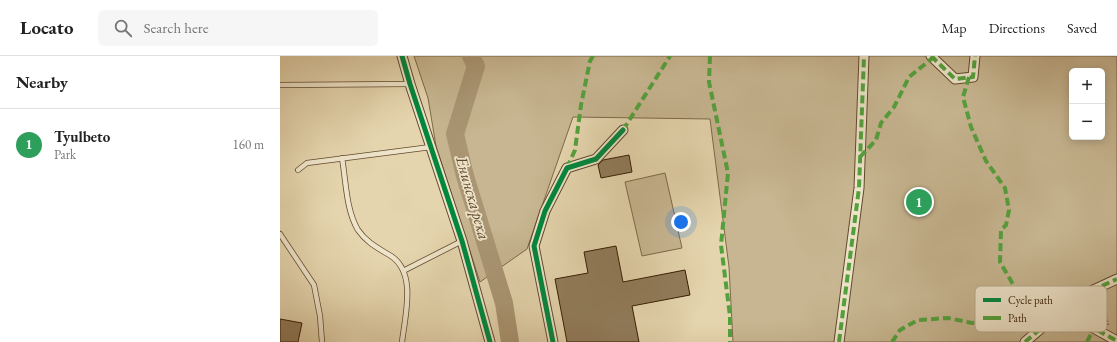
<!DOCTYPE html>
<meta charset="utf-8">
<style>
body{margin:0;font-family:"EB Garamond",serif;background:#f6f6f6;color:#222}
.controls{position:absolute;right:12px;top:12px;display:grid;overflow:hidden;border-radius:6px;box-shadow:0 2px 10px #0003}
.controls button{width:36px;height:36px;display:grid;place-items:center;padding:0;border:0;border-bottom:1px solid #e0e0e0;background:#fff;color:#222;font:20px sans-serif}
.you{position:absolute;left:401px;top:166px;width:14px;height:14px;margin:-10px;border:3px solid #fff;border-radius:50%;background:#1a73e8;box-shadow:0 0 0 6px #1a73e833}
.badge{display:grid;place-items:center;width:26px;height:26px;border-radius:50%;background:#0f766e;color:#fff;font-size:13px;font-weight:700}
.pin{position:absolute;translate:-50% -50%;border:2px solid #fff;box-shadow:0 1px 4px #0006}
.list{margin:0;padding:0;list-style:none}
h2{display:flex;justify-content:space-between;align-items:center;height:52px;margin:0;padding:0 16px;font-size:17px}
h2 small{font-size:13px;font-weight:400;color:#767676}
.list li{display:grid;grid-template-columns:26px 1fr auto;gap:12px;align-items:center;box-sizing:border-box;height:72px;padding:0 16px;border-top:1px solid #e0e0e0}
.list b{display:block;font-size:15px;white-space:nowrap}
.list p{margin:0;font-size:13px;white-space:nowrap;color:#767676}
.list em{font-size:13px;font-style:normal;color:#767676}
.icon{flex:none;width:22px;height:22px;fill:none;stroke:currentColor;stroke-width:2;stroke-linecap:round;stroke-linejoin:round}
.map{position:relative;flex:none;width:837px;height:286px;overflow:hidden}
header{display:flex;align-items:center;gap:24px;box-sizing:border-box;height:56px;padding:0 20px;background:#fff;border-bottom:1px solid #e0e0e0}
header strong{font-size:19px}
nav{display:flex;gap:22px;margin-inline-start:auto;font-size:14px}
.search{width:280px;height:36px;background:#f6f6f6;display:flex;align-items:center;gap:10px;box-sizing:border-box;padding:0 14px;border-radius:6px;color:#767676;font-size:15px}
main{display:flex}
aside{flex:1;background:#fff}
.map>svg:first-child{display:block}
.green{fill:#c7b691;stroke:#7e694a;fill-rule:evenodd}
.lines{fill:none;stroke-linecap:round;stroke-linejoin:round}
.river{stroke:#aa9674;stroke-width:18}
.building{fill:#917c5b;stroke:#361c02}
.lane-casing{stroke:#624a2d;stroke-width:6}
.street-casing{stroke:#624a2d;stroke-width:11}
.path{stroke:#361c02;stroke-width:2;stroke-dasharray:1 2;stroke-linecap:butt}
.lane{stroke:#eee4ca;stroke-width:4.5}
.street{stroke:#eee4ca;stroke-width:9}
.quiet{stroke:#53a13d;stroke-width:4;stroke-dasharray:8 4;stroke-linecap:butt}
.cycleway-casing{stroke:#eee4ca;stroke-width:8}
.cycleway{stroke:#00873e;stroke-width:5}
.labels{text-anchor:middle;dominant-baseline:central;stroke-width:3.5;stroke-linejoin:round;paint-order:stroke}
.water-label{font-size:16px;font-style:italic;fill:#5f472a;stroke:#eee4ca}
.key{fill:#eee4ca;stroke:#b7a88e;stroke-width:1}
.key-label{font-size:11px;fill:#361c02}
</style>
<header>
<strong>Locato</strong>
<div class="search"><svg class="icon" aria-label="search" viewBox="0 0 24 24"><circle cx="10" cy="10" r="6"/><path d="M15 15l6 6"/></svg>Search here</div>
<nav><a>Map</a><a>Directions</a><a>Saved</a></nav>
</header>
<main>
<aside>
<h2>Nearby<small></small></h2>
<ul class="list">
<li><span class="badge" style="background:#2e9e5b">1</span><div><b>Tyulbeto</b><p>Park</p></div><em>160 m</em></li>
</ul>
</aside>
<div class="map">
<svg width="837" height="286" viewBox="0 0 837 286">
<rect width="100%" height="100%" fill="#e5d5ae"/>
<filter id="stains"><feTurbulence type="fractalNoise" baseFrequency=".005" numOctaves="4"/><feColorMatrix values="0 0 0 0 .2 0 0 0 0 .09 0 0 0 0 .02 0 0 0 .5 -.17"/></filter>
<radialGradient id="worn" r=".72"><stop offset=".6" stop-color="#630" stop-opacity="0"/><stop offset="1" stop-color="#630" stop-opacity=".3"/></radialGradient>
<!-- green -->
<g class="green">
<path d="M134,0H837V286H453L449,211L430,63L293,61L247,193L200,226L156,90L148,42ZM792,15H822V81H792Z"/>
<path d="M385,117L402,192L362,200L345,126Z"/>
</g>
<g class="lines">
<!-- river -->
<path class="river" d="M191,0L196,10L175,78L185,120L224,247L230,286"/>
</g>
<!-- building -->
<g class="building">
<path d="M349,99L352,116L321,122L318,109L323,104Z"/>
<path d="M336,190L343,226L405,214L410,239L352,250L359,286H287L275,223L308,217L304,196Z"/>
<path d="M0,263L22,267L18,286H0Z"/>
</g>
<g class="lines">
<!-- lane casing -->
<g class="lane-casing">
<g id="lane">
<path d="M0,29L130,28"/>
<path d="M62,102C66,125 66,154 78,174C87,187 98,192 111,200C137,217 125,260 122,286"/>
<path d="M18,114L27,107L151,91"/>
<path d="M0,178L34,229L40,260L42,286"/>
<path d="M125,214L182,185"/>
</g>
</g>
<!-- street casing -->
<g class="street-casing">
<g id="street">
<path d="M122,0L130,28L182,185L210,286"/>
<path d="M651,0L675,23L693,21L695,0"/>
<path d="M778,258L799,264L837,285"/>
<path d="M273,286L254,190L265,155L287,112L316,103L343,74"/>
<path d="M559,286L579,132L584,0"/>
<path d="M745,286L798,241L837,223"/>
</g>
</g>
<!-- path -->
<path class="path" d="M826,238L825,254L828,269"/>
<!-- lane -->
<use href="#lane" class="lane"/>
<!-- street -->
<use href="#street" class="street"/>
<!-- quiet -->
<g class="quiet">
<path d="M430,0L429,26L448,117L441,189L450,260V286"/>
<path d="M651,0L675,23L693,21L695,0"/>
<path d="M689,21L683,41L691,71L706,105L725,132L729,154L726,169L721,174L720,206L741,242L778,258L799,264L837,285"/>
<path d="M343,74L390,0"/>
<path d="M580,101L596,84L601,67L614,51L629,21L655,0"/>
<path d="M287,112L295,94L301,49L310,5L313,0"/>
<path d="M559,286L579,132L584,0"/>
<path d="M612,286L620,274L638,264L668,262L692,267L774,261"/>
<path d="M745,286L798,241L837,223"/>
<path d="M807,286L814,272"/>
</g>
<!-- cycleway casing -->
<g class="cycleway-casing">
<g id="cycleway">
<path d="M122,0L130,28L182,185L210,286"/>
<path d="M273,286L254,190L265,155L287,112L316,103L343,74"/>
</g>
</g>
<!-- cycleway -->
<use href="#cycleway" class="cycleway"/>
</g>
<g class="labels">
<!-- water labels -->
<g class="water-label">
<text transform="translate(193 142) rotate(74)">Енинска река</text>
</g>
</g>
<!-- legend -->
<rect x="695" y="230" width="132" height="46" rx="6" class="key"/>
<rect x="703" y="242" width="18" height="4" fill="#00873e"/>
<rect x="703" y="260" width="18" height="4" fill="#53a13d"/>
<g class="key-label">
<text x="728" y="248">Cycle path</text>
<text x="728" y="266">Path</text>
</g>
<rect width="100%" height="100%" filter="url(#stains)"/>
<rect width="100%" height="100%" fill="url(#worn)"/>
</svg>
<div class="controls">
<button>+</button>
<button>−</button>
</div>
<div class="you"></div>
<div class="pin badge" style="left:639px;top:146px;background:#2e9e5b">1</div>
</div>
</main>
